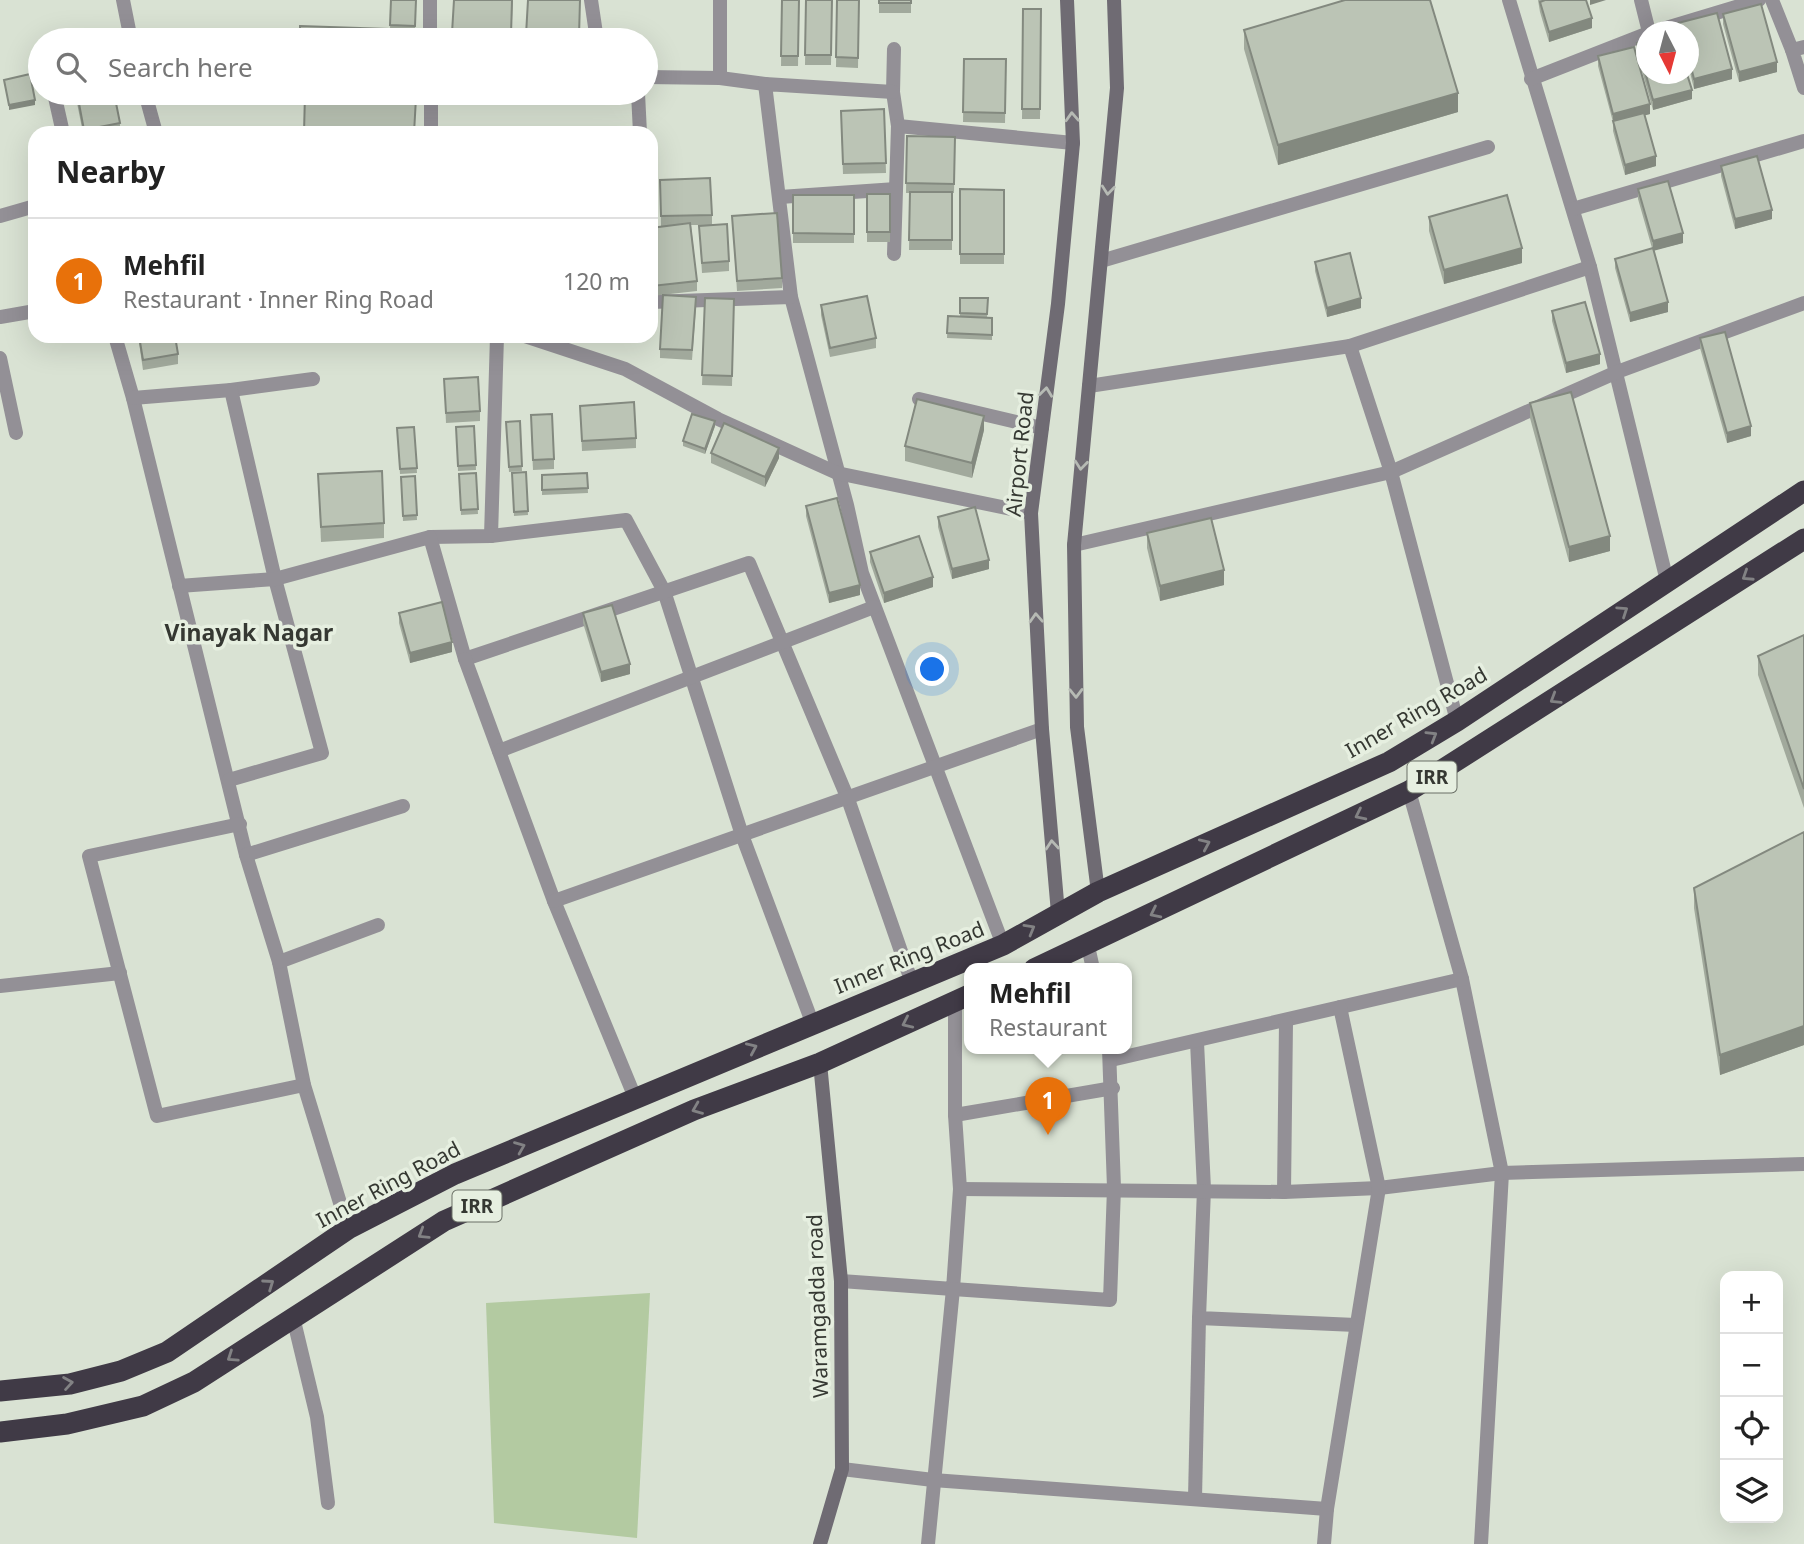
<!DOCTYPE html>
<meta charset="utf-8">
<style>
body{margin:0;font-family:"Noto Sans",sans-serif;background:#f6f6f6;color:#222}
.controls{position:absolute;right:21px;bottom:21px;display:grid;overflow:hidden;border-radius:14px;box-shadow:0 7px 28px #0002}
.controls button{width:63px;height:63px;display:grid;place-items:center;padding:0;border:0;border-bottom:2px solid #e0e0e0;background:#fff;color:#222;font:35px sans-serif}
.compass{position:absolute;left:1636px;top:21px;width:63px;height:63px;border-radius:50%;background:#fff;box-shadow:0 7px 28px #0002;rotate:174deg}
.you{position:absolute;left:933px;top:670px;width:24px;height:24px;margin:-18px;border:5px solid #fff;border-radius:50%;background:#1a73e8;box-shadow:0 0 0 10px #1a73e833}
.badge{display:grid;place-items:center;width:46px;height:46px;border-radius:50%;background:#9e5acf;color:#fff;font-size:23px;font-weight:700}
.pin{position:absolute;translate:-50% -58px;filter:drop-shadow(0 2px 4px #0008)}
.pin::after{content:'';position:absolute;top:37px;width:24px;height:21px;background:inherit;clip-path:polygon(0 0,100% 0,50% 100%)}
.popup{position:absolute;left:964px;top:963px;width:168px;height:91px;box-sizing:border-box;display:grid;place-content:center;border-radius:14px;background:#fff;filter:drop-shadow(0 2px 5px #0005);font-size:23px;white-space:nowrap;color:#767676}
.popup b{font-size:26px;color:#222}
.popup::after{content:'';position:absolute;left:50%;top:100%;margin-left:-14px;border:14px solid transparent;border-top-color:#fff}
.list{margin:0;padding:0;list-style:none}
h2{display:flex;justify-content:space-between;align-items:center;height:91px;margin:0;padding:0 28px;font-size:30px}
h2 small{font-size:23px;font-weight:400;color:#767676}
.list li{display:grid;grid-template-columns:46px 1fr auto;gap:21px;align-items:center;box-sizing:border-box;height:126px;padding:0 28px;border-top:2px solid #e0e0e0}
.list b{display:block;font-size:26px;white-space:nowrap}
.list p{margin:0;font-size:23px;white-space:nowrap;color:#767676}
.list em{font-size:23px;font-style:normal;color:#767676}
.icon{flex:none;width:38px;height:38px;fill:none;stroke:currentColor;stroke-width:2;stroke-linecap:round;stroke-linejoin:round}
.map{position:relative;flex:none;width:1804px;height:1544px;overflow:hidden}
.search{position:absolute;background:#fff;box-shadow:0 7px 28px #0002;left:28px;top:28px;width:630px;height:77px;display:flex;align-items:center;gap:18px;box-sizing:border-box;padding:0 24px;border-radius:38px;color:#767676;font-size:26px}
.panel{position:absolute;background:#fff;box-shadow:0 7px 28px #0002;left:28px;top:126px;width:630px;height:217px;border-radius:21px}
.map>svg:first-child{display:block}
.green{fill:#b3caa1}
.lines{fill:none;stroke-linecap:round;stroke-linejoin:round}
.street{stroke:#939096;stroke-width:14}
.secondary{stroke:#6f6b73;stroke-width:14}
.highway{stroke:#403a46;stroke-width:21}
.wall{fill:#a1a99c}
.shaded-wall{fill:#83897f}
.building{fill:#bbc4b5;stroke:#83897f;stroke-width:2}
.oneway{stroke:#b6bab4}
.oneway2{stroke:#828284}
.labels{text-anchor:middle;dominant-baseline:central;stroke-width:7;stroke-linejoin:round;paint-order:stroke}
.shield{fill:#e6efe0;stroke:#6a6f66;stroke-width:2}
.shield-label{font-size:19px;font-weight:bold;fill:#353832}
.street-label{font-size:21px;fill:#353832;stroke:#e6efe0}
.neighbourhood-label{font-size:23px;font-weight:bold;fill:#353832;stroke:#e6efe0}
</style>
<div class="map">
<svg width="1804" height="1544" viewBox="0 0 1804 1544">
<rect width="100%" height="100%" fill="#d9e2d3"/>
<!-- green -->
<path class="green" d="M650,1293L637,1538L494,1523L486,1303Z"/>
<g class="lines">
<!-- street -->
<g class="street">
<path d="M123,0L131,40"/>
<path d="M430,0V40"/>
<path d="M591,0L597,40"/>
<path d="M720,0V78"/>
<path d="M1509,0L1590,267L1667,581"/>
<path d="M1641,0L1649,32"/>
<path d="M1772,0L1792,50"/>
<path d="M1653,32L1759,0"/>
<path d="M1804,47L1792,50L1804,88"/>
<path d="M894,49L893,92L898,126"/>
<path d="M646,77L720,78L765,84"/>
<path d="M1531,79L1646,34"/>
<path d="M893,92L765,84L791,297L847,505L862,573L1003,945"/>
<path d="M54,93L63,133"/>
<path d="M145,93L156,133"/>
<path d="M431,93V133"/>
<path d="M638,93L640,133"/>
<path d="M780,197L896,189"/>
<path d="M1573,209L1804,141"/>
<path d="M0,216L35,206"/>
<path d="M894,254L898,126L1073,143"/>
<path d="M1101,261L1488,147"/>
<path d="M651,302L791,297"/>
<path d="M0,317L35,311"/>
<path d="M115,336L133,398L246,855L279,962L304,1085L348,1229"/>
<path d="M525,336L625,369L718,419L837,473L1031,513"/>
<path d="M1350,346L1391,472L1457,721"/>
<path d="M0,358L16,433"/>
<path d="M1089,386L1350,346L1590,267"/>
<path d="M231,390L313,379"/>
<path d="M133,398L231,390L275,579L322,753L229,780"/>
<path d="M919,399L1042,428"/>
<path d="M491,536L497,336"/>
<path d="M430,537L491,536L626,520L664,591L742,835L812,1022"/>
<path d="M1074,545L1391,472L1617,372L1804,303"/>
<path d="M179,586L275,579L430,537L465,659L749,563L848,799L912,983"/>
<path d="M465,659L554,901L636,1100"/>
<path d="M499,751L874,607"/>
<path d="M1409,791L1462,979L1502,1173L1481,1544"/>
<path d="M240,824L89,856L157,1116L304,1085"/>
<path d="M246,855L403,806"/>
<path d="M554,901L1042,729"/>
<path d="M1088,946L1093,969"/>
<path d="M279,962L378,925"/>
<path d="M0,986L120,973"/>
<path d="M1197,1042L1204,1189L1199,1318L1356,1325"/>
<path d="M1111,1060L1462,979"/>
<path d="M955,1115L1113,1088"/>
<path d="M960,1189L1284,1192L1379,1188L1502,1173L1804,1164"/>
<path d="M1284,1192L1286,1022"/>
<path d="M841,1281L953,1289L960,1189L955,1115V1001"/>
<path d="M293,1317L317,1417L328,1503"/>
<path d="M842,1469L933,1480L1327,1509"/>
<path d="M1195,1498L1199,1318"/>
<path d="M928,1544L953,1289L1110,1300L1114,1188L1109,1049"/>
<path d="M1324,1544L1327,1509L1379,1188L1340,1007"/>
</g>
<!-- secondary -->
<g class="secondary">
<path d="M1098,892L1077,727L1074,545L1117,88L1114,0"/>
<path d="M1058,913L1042,729L1031,513L1058,304L1073,143L1067,0"/>
<path d="M820,1544L842,1469L841,1281L820,1063"/>
</g>
<!-- highway -->
<g class="highway">
<path d="M1034,969L1409,791L1804,539"/>
<path d="M0,1391L70,1384L121,1371L167,1352L348,1229L455,1174L1003,945L1098,892L1389,762L1457,721L1804,491"/>
<path d="M0,1432L67,1424L143,1406L194,1382L444,1221L694,1110L820,1063L969,995"/>
</g>
</g>
<!-- wall -->
<g class="wall">
<path d="M391,0H416L415,30L390,29Z"/>
<path d="M454,0H513L511,40H452Z"/>
<path d="M528,0H580L579,40H526Z"/>
<path d="M782,0H799L798,66H781Z"/>
<path d="M806,0H832L831,65H805Z"/>
<path d="M837,0H859L858,68L836,67Z"/>
<rect x="879" y="0" width="32" height="13"/>
<path d="M1538,0H1586L1592,28L1549,42L1540,12Z"/>
<path d="M1023,9H1041L1040,119H1022Z"/>
<path d="M1717,13L1732,69V79L1694,89L1689,68V32H1678V23Z"/>
<path d="M1723,14L1777,72L1739,82L1723,24Z"/>
<path d="M1244,30L1458,112L1278,165L1244,49Z"/>
<path d="M1637,43L1692,99L1653,110L1637,53Z"/>
<path d="M1598,56L1650,114L1644,115L1656,166L1625,175L1613,131V122L1598,66Z"/>
<path d="M964,59H1006L1005,123L963,122Z"/>
<path d="M75,93H114L120,123V133H83Z"/>
<path d="M884,109L886,173L843,174L841,121Z"/>
<path d="M907,136L955,137L954,193H952V250H909L910,193H906Z"/>
<path d="M1721,166L1772,219L1735,229L1721,176Z"/>
<path d="M660,180L712,215V225H691L697,281V291L652,296L651,283V228L669,226H661Z"/>
<path d="M960,189L1004,190V264H960Z"/>
<path d="M1638,189L1683,243L1654,250L1668,312L1630,322L1615,268V259L1652,248L1638,199Z"/>
<rect x="867" y="194" width="23" height="48"/>
<rect x="793" y="195" width="61" height="48"/>
<path d="M732,216L782,278V288L737,291Z"/>
<path d="M1429,217L1522,263L1444,284L1429,231Z"/>
<path d="M699,226L729,261V271L702,273Z"/>
<path d="M1315,262L1361,308L1327,317L1315,271Z"/>
<path d="M705,298L734,299L732,386L702,385Z"/>
<path d="M960,298H988L987,318H992V340L947,338L948,316H960Z"/>
<path d="M821,305L876,338V348L830,357L821,315Z"/>
<path d="M696,307L692,360L660,358V349Z"/>
<path d="M1552,311L1600,364L1566,373L1552,321Z"/>
<path d="M138,336H175L178,354V364L143,370Z"/>
<path d="M1700,338L1751,436L1727,443L1700,348Z"/>
<path d="M444,379L480,411V421L446,423Z"/>
<path d="M1530,403L1610,551L1569,562L1530,418Z"/>
<path d="M580,406L636,438V448L582,451Z"/>
<path d="M520,421L522,471L509,472L506,422Z"/>
<path d="M531,425L554,459V469L533,470Z"/>
<path d="M474,426L476,470L458,471L456,427Z"/>
<path d="M715,426L705,454L683,446V441Z"/>
<path d="M414,427L417,473L400,474L397,428Z"/>
<path d="M984,430L972,478L905,461V446Z"/>
<path d="M711,453L779,458L765,487L711,463Z"/>
<path d="M526,472L528,515L514,516L512,473Z"/>
<path d="M476,473L478,514L461,515L459,474Z"/>
<path d="M587,473L588,493L542,495V475Z"/>
<path d="M318,474L384,523V538L321,542Z"/>
<path d="M415,476L417,520L403,521L401,477Z"/>
<path d="M806,506L860,595L829,603L806,516Z"/>
<path d="M938,517L989,569L952,579L938,527Z"/>
<path d="M1147,533L1224,585L1160,601L1147,548Z"/>
<path d="M870,552L933,587L884,603L870,562Z"/>
<path d="M399,613L452,652L410,663L399,623Z"/>
<path d="M583,613L630,674L601,682L583,623Z"/>
<path d="M1804,635V808L1758,675V656Z"/>
<path d="M1804,832V1045L1720,1075L1694,908V888Z"/>
</g>
<!-- shaded-wall -->
<g class="shaded-wall">
<path d="M1590,0H1606L1590,5Z"/>
<path d="M1592,18V28L1549,42V32Z"/>
<path d="M1777,62V72L1739,82V72Z"/>
<path d="M1732,69V79L1694,89V79Z"/>
<path d="M1692,90V99L1653,110V100Z"/>
<path d="M1458,93V112L1278,165V145Z"/>
<path d="M35,100V105L9,110V105Z"/>
<path d="M1650,104V114L1613,124V114Z"/>
<path d="M1656,156V166L1625,175V165Z"/>
<path d="M1772,210V219L1735,229V219Z"/>
<path d="M1683,233V243L1653,251V241Z"/>
<path d="M1522,248V263L1444,284V270Z"/>
<path d="M1361,298V308L1327,317V308Z"/>
<path d="M1668,302V312L1630,322V313Z"/>
<path d="M1600,354V364L1566,373V363Z"/>
<path d="M984,416V430L972,478V463Z"/>
<path d="M715,421V426L705,454V449Z"/>
<path d="M1751,426V436L1727,443V433Z"/>
<path d="M779,448V458L765,487V477Z"/>
<path d="M1610,536V551L1569,562V547Z"/>
<path d="M989,560V569L952,579V569Z"/>
<path d="M1224,570V585L1160,601V586Z"/>
<path d="M933,577V587L884,603V593Z"/>
<path d="M860,585V595L829,603V593Z"/>
<path d="M452,642V652L410,663V653Z"/>
<path d="M630,664V674L601,682V672Z"/>
<path d="M1804,1026V1045L1720,1075V1055Z"/>
</g>
<!-- building -->
<g class="building">
<path d="M391,0H416L415,26L390,25Z"/>
<path d="M454,0H512L511,35L452,33Z"/>
<path d="M528,0H580L579,36L526,35Z"/>
<path d="M782,0H799L798,56H781Z"/>
<path d="M806,0H832L831,55H805Z"/>
<path d="M837,0H859L858,58L836,57Z"/>
<rect x="879" y="0" width="32" height="3"/>
<path d="M1345,0H1430L1458,93L1278,145L1244,30Z"/>
<path d="M1545,0H1586L1592,18L1549,32L1540,2Z"/>
<path d="M1761,4L1777,62L1739,72L1723,14Z"/>
<path d="M1023,9H1041L1040,109H1022Z"/>
<path d="M1717,13L1732,69L1694,79L1689,59V32H1681L1678,23Z"/>
<path d="M300,26L418,30V40H300Z"/>
<path d="M1647,41V74H1687L1692,90L1653,100L1637,43Z"/>
<path d="M1634,47L1650,104L1613,114L1598,56Z"/>
<path d="M964,59H1006L1005,113L963,112Z"/>
<path d="M30,74L35,100L9,105L4,80Z"/>
<path d="M77,93H114L120,123L84,130Z"/>
<path d="M305,94L416,98L414,133H304Z"/>
<path d="M884,109L886,163L843,164L841,111Z"/>
<path d="M1644,113L1656,156L1625,165L1613,121Z"/>
<path d="M907,136L955,137L954,184L906,183Z"/>
<path d="M1757,156L1772,210L1735,219L1721,166Z"/>
<path d="M710,178L712,215L661,216L660,180Z"/>
<path d="M1668,181L1683,233L1653,241L1638,189Z"/>
<path d="M960,189L1004,190V254H960Z"/>
<path d="M910,192H952V240H909Z"/>
<rect x="867" y="194" width="23" height="38"/>
<path d="M793,195H854V234L793,233Z"/>
<path d="M1507,195L1522,248L1444,270L1429,217Z"/>
<path d="M777,213L782,278L737,281L732,216Z"/>
<path d="M690,223L697,281L652,286L651,274V228Z"/>
<path d="M727,224L729,261L702,263L699,226Z"/>
<path d="M1653,248L1668,302L1630,313L1615,259Z"/>
<path d="M1350,253L1361,298L1327,308L1315,262Z"/>
<path d="M663,295L696,297L692,350L660,349Z"/>
<path d="M867,296L876,338L830,348L821,305Z"/>
<path d="M705,298L734,299L732,376L702,375Z"/>
<path d="M960,298H988L987,314L960,313Z"/>
<path d="M1585,302L1600,354L1566,363L1552,311Z"/>
<path d="M948,316L992,318V335L947,333Z"/>
<path d="M1725,332L1751,426L1727,433L1700,338Z"/>
<path d="M139,336H175L178,354L143,360Z"/>
<path d="M478,377L480,411L446,413L444,379Z"/>
<path d="M1571,392L1610,536L1569,547L1530,403Z"/>
<path d="M917,399L984,416L972,463L905,446Z"/>
<path d="M634,402L636,438L582,441L580,406Z"/>
<path d="M552,414L554,459L533,460L531,415Z"/>
<path d="M692,414L715,421L705,449L683,441Z"/>
<path d="M520,421L522,466L509,467L506,422Z"/>
<path d="M724,423L779,448L765,477L711,453Z"/>
<path d="M474,426L476,465L458,466L456,427Z"/>
<path d="M414,427L417,468L400,469L397,428Z"/>
<path d="M382,471L384,523L321,527L318,474Z"/>
<path d="M526,472L528,511L514,512L512,473Z"/>
<path d="M476,473L478,509L461,510L459,474Z"/>
<path d="M587,473L588,488L542,490V475Z"/>
<path d="M415,476L417,515L403,516L401,477Z"/>
<path d="M837,498L860,585L829,593L806,506Z"/>
<path d="M975,507L989,560L952,569L938,517Z"/>
<path d="M1211,518L1224,570L1160,586L1147,533Z"/>
<path d="M919,536L933,577L884,593L870,552Z"/>
<path d="M442,602L452,642L410,653L399,613Z"/>
<path d="M612,605L630,664L601,672L583,613Z"/>
<path d="M1804,635V789L1758,656Z"/>
<path d="M1804,832V1026L1720,1055L1694,888Z"/>
</g>
<!-- one-way arrows -->
<defs><path id="oneway-chevron" d="M-2-3.5L2.5 0L-2 3.5" fill="none" stroke-width="1.6" stroke-linecap="round" stroke-linejoin="round" transform="scale(1.75)"/></defs>
<g class="oneway">
<use href="#oneway-chevron" transform="translate(1072 117) rotate(-93)"/>
<use href="#oneway-chevron" transform="translate(1108 190) rotate(96)"/>
<use href="#oneway-chevron" transform="translate(1046 392) rotate(-83)"/>
<use href="#oneway-chevron" transform="translate(1081 465) rotate(96)"/>
<use href="#oneway-chevron" transform="translate(1036 618) rotate(-93)"/>
<use href="#oneway-chevron" transform="translate(1076 693) rotate(89)"/>
<use href="#oneway-chevron" transform="translate(1052 845) rotate(-95)"/>
</g>
<g class="oneway2">
<use href="#oneway-chevron" transform="translate(1747 576) rotate(147)"/>
<use href="#oneway-chevron" transform="translate(1623 611) rotate(-34)"/>
<use href="#oneway-chevron" transform="translate(1555 699) rotate(148)"/>
<use href="#oneway-chevron" transform="translate(1432 736) rotate(-31)"/>
<use href="#oneway-chevron" transform="translate(1360 815) rotate(154)"/>
<use href="#oneway-chevron" transform="translate(1205 844) rotate(-24)"/>
<use href="#oneway-chevron" transform="translate(1155 913) rotate(154)"/>
<use href="#oneway-chevron" transform="translate(1030 929) rotate(-30)"/>
<use href="#oneway-chevron" transform="translate(907 1023) rotate(155)"/>
<use href="#oneway-chevron" transform="translate(752 1048) rotate(-24)"/>
<use href="#oneway-chevron" transform="translate(697 1109) rotate(158)"/>
<use href="#oneway-chevron" transform="translate(520 1147) rotate(-22)"/>
<use href="#oneway-chevron" transform="translate(423 1234) rotate(148)"/>
<use href="#oneway-chevron" transform="translate(269 1284) rotate(-35)"/>
<use href="#oneway-chevron" transform="translate(232 1357) rotate(146)"/>
<use href="#oneway-chevron" transform="translate(68 1383) rotate(-9)"/>
</g>
<g class="labels">
<!-- shield labels -->
<g class="shield">
<rect x="1407.5" y="761.5" width="49" height="31" rx="5"/>
<rect x="452.5" y="1190.5" width="49" height="31" rx="5"/>
</g>
<g class="shield-label">
<text x="1432" y="777">IRR</text>
<text x="477" y="1206">IRR</text>
</g>
<!-- street labels -->
<g class="street-label">
<text transform="translate(1019 454) rotate(-84)">Airport Road</text>
<text transform="translate(1416 712) rotate(-30)">Inner Ring Road</text>
<text transform="translate(909 957) rotate(-22)">Inner Ring Road</text>
<text transform="translate(388 1184) rotate(-28)">Inner Ring Road</text>
<text transform="translate(817 1306) rotate(-92)">Waramgadda road</text>
</g>
<!-- neighbourhood labels -->
<g class="neighbourhood-label">
<text x="249" y="632">Vinayak Nagar</text>
</g>
</g>
</svg>
<div class="controls">
<button>+</button>
<button>−</button>
<button><svg class="icon" aria-label="locate" viewBox="0 0 24 24"><circle cx="12" cy="12" r="6"/><path d="M12 2v4M12 18v4M2 12h4M18 12h4"/></svg></button>
<button><svg class="icon" aria-label="layers" viewBox="0 0 24 24"><path d="M12 4l9 5-9 5-9-5zM3 14l9 5 9-5"/></svg></button>
</div>
<svg class="compass" viewBox="-18 -18 36 36"><path d="M0-13l5 13h-10z" fill="#e53935"/><path d="M0 13l5-13h-10z" fill="#767676"/></svg>
<div class="you"></div>
<div class="pin badge" style="left:1048px;top:1135px;background:#e8710a">1</div>
<div class="popup"><b>Mehfil</b>Restaurant</div>
<div class="search"><svg class="icon" aria-label="search" viewBox="0 0 24 24"><circle cx="10" cy="10" r="6"/><path d="M15 15l6 6"/></svg>Search here</div>
<section class="panel">
<h2>Nearby<small></small></h2>
<ul class="list">
<li><span class="badge" style="background:#e8710a">1</span><div><b>Mehfil</b><p>Restaurant · Inner Ring Road</p></div><em>120 m</em></li>
</ul>
</section>
</div>
